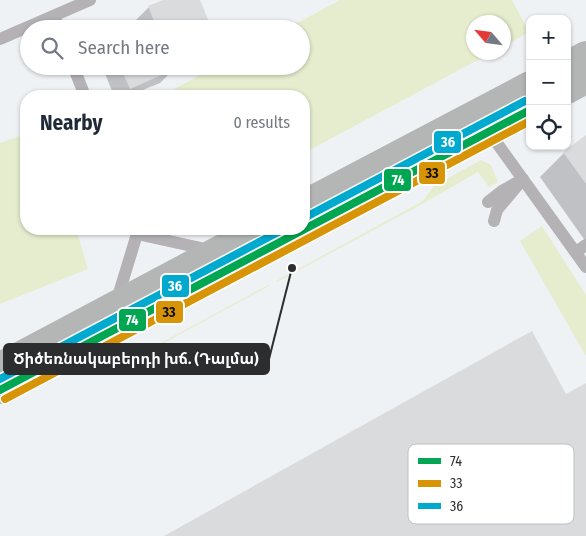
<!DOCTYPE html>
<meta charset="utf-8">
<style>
body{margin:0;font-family:"Fira Sans Condensed","Noto Sans Armenian",sans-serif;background:#f6f6f7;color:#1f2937}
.controls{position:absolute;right:15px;top:15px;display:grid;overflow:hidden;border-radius:10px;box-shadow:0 1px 4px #0004}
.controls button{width:45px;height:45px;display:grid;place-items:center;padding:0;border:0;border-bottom:1px solid #e0e1e3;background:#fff;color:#1f2937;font:25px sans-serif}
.compass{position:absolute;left:466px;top:15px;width:45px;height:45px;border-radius:50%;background:#fff;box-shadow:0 1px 4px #0004;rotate:298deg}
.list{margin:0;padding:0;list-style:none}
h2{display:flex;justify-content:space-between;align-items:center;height:65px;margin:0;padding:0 20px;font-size:21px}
h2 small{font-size:16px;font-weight:400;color:#747a83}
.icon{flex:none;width:28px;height:28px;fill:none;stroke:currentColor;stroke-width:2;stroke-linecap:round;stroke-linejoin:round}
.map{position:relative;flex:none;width:586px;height:536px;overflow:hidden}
.search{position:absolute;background:#fff;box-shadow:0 1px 4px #0004;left:20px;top:20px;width:290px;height:55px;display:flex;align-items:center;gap:12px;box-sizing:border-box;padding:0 18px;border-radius:28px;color:#747a83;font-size:19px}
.panel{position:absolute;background:#fff;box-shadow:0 1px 4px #0004;left:20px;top:90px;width:290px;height:145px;border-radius:20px}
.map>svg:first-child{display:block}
.green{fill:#e5edce}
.shadow{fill:#0003}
.building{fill:#d9dbdd}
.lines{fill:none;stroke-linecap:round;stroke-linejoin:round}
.service{stroke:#b4b2b4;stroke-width:12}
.primary{stroke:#b4b6b6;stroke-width:28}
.bus-1-casing{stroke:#fff;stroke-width:11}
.bus-2-casing{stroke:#fff;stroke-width:11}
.bus-3-casing{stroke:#fff;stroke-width:11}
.bus-1{stroke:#00a651;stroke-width:8}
.bus-2{stroke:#d89407;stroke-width:8}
.bus-3{stroke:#00a9ce;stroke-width:8}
.key{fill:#fff;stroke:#bfc0c1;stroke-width:1}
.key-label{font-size:14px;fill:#2b2d2f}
.leader{fill:none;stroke:#2b2d2f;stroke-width:2}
.callout-dot{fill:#2b2d2f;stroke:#fff;stroke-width:2}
.callout{fill:#2b2d2f;stroke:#2b2d2f;stroke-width:2}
.callout-label{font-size:15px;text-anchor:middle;font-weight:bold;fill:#fff}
.line-badge{stroke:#fff;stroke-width:2}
.badge-label{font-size:14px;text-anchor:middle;font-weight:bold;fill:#fff}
.pale-badge-label{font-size:14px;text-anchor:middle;font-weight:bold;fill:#111}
</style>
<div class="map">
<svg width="586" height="536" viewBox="0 0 586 536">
<rect width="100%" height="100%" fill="#eff2f5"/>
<!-- green -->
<g class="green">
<path d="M340,0H512L529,32L504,46V22H474V52L491,53L304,153V96H161L217,66H301V29H286Z"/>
<path d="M26,134V229H76L88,269L0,304V143Z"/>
<path d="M481,160L491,165L498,182L489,187L478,172L424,203L277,282L276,281L423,201L434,186Z"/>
<path d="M542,226L586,295V356L520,241Z"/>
<path d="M268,285L269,286L162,344L161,343Z"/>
</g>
<!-- shadow -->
<g class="shadow">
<path d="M166,0H198L210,29H138L135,21L148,8Z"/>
<path d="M102,66H172L173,70L160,83L128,96H114Z"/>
<path d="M586,137V242L540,177L564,153Z"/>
</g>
<!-- building -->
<g class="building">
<path d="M163,0H200L212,29H157L148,6Z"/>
<path d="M120,66H182L130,89Z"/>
<path d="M586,135V184L563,152Z"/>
<path d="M532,331L566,394L586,383V536H164Z"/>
</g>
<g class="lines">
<!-- service -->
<g class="service">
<path d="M54,16L59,29"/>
<path d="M0,39L90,0"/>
<path d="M73,66L85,96"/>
<path d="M489,132L586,267"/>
<path d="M488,202L502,191L516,183"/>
<path d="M494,221L497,210L523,179"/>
<path d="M137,234L210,250"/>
<path d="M576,252L586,245"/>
<path d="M116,303L137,234L135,229"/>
</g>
<!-- primary -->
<g class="primary">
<path d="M567,65L586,55"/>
<path d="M567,90L586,80"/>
<path d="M304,204L530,85"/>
<path d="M0,366L258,229"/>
<path d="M0,390L530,110"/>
</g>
<!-- bus-1 casing -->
<g class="bus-1-casing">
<path id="bus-1" d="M0,390L530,110"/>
</g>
<!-- bus-2 casing -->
<g class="bus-2-casing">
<path id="bus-2" d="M5,399L530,121"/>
</g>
<!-- bus-3 casing -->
<g class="bus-3-casing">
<g id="bus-3">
<path d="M304,218L525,101"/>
<path d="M0,379L284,229"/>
</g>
</g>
<!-- bus-1 -->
<use href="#bus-1" class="bus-1"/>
<!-- bus-2 -->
<use href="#bus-2" class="bus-2"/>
<!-- bus-3 -->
<use href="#bus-3" class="bus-3"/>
</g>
<!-- legend -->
<rect x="408" y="444" width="166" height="80" rx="8" class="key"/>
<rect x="418" y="458" width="23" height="6" fill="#00a651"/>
<rect x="418" y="480" width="23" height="7" fill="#d89407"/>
<rect x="418" y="503" width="23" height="6" fill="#00a9ce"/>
<g class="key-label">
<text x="450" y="466">74</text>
<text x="450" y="488">33</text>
<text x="450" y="511">36</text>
</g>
<!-- callouts -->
<path class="leader" d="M292 268L269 359"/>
<circle class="callout-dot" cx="292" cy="268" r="5"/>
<rect class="callout" x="4" y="344" width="265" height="30" rx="5"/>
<g class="callout-label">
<text x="136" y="364">Ծիծեռնակաբերդի խճ. (Դալմա)</text>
</g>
<g class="line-badge">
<rect x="433" y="130" width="29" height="24" rx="5" fill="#00a9ce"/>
<rect x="418" y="161" width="28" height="24" rx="5" fill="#d89407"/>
<rect x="383" y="168" width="29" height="24" rx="5" fill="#00a651"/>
<rect x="161" y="274" width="29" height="24" rx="5" fill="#00a9ce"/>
<rect x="155" y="300" width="29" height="24" rx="5" fill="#d89407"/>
<rect x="118" y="308" width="29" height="24" rx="5" fill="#00a651"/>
</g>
<g class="badge-label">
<text x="448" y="147">36</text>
<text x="398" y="185">74</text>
<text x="175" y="291">36</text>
<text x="132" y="325">74</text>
</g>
<g class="pale-badge-label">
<text x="432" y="178">33</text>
<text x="169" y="317">33</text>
</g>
</svg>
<div class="controls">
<button>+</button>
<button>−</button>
<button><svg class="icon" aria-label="locate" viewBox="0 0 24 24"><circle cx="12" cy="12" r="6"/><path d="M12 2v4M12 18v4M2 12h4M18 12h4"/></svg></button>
</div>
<svg class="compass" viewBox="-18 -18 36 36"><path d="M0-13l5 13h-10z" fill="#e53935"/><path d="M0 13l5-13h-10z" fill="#747a83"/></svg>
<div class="search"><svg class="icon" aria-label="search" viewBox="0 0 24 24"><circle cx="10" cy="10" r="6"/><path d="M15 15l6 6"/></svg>Search here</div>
<section class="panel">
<h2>Nearby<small>0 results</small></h2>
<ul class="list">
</ul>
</section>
</div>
